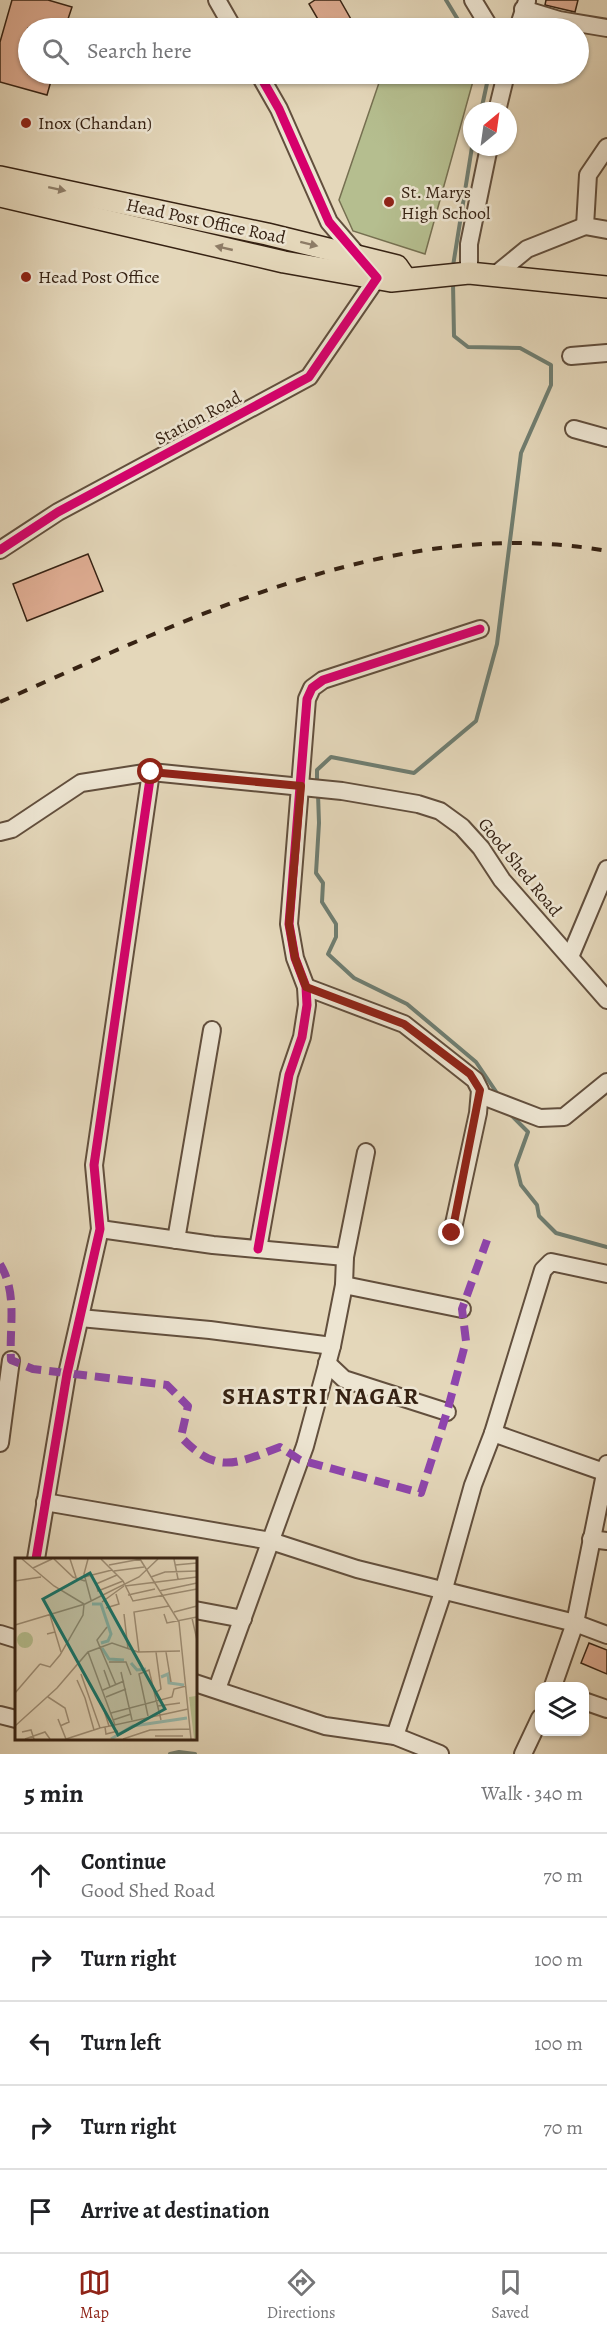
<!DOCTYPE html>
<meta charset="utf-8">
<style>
body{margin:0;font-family:Alegreya,serif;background:#f6f6f6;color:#202124}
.controls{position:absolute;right:18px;bottom:18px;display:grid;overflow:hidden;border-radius:12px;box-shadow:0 2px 4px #0004}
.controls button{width:54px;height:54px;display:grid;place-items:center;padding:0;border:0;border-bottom:2px solid #e0e0e0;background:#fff;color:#202124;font:30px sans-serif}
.compass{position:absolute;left:463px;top:102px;width:54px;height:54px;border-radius:50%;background:#fff;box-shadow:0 2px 4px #0004;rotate:29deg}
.stop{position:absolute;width:18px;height:18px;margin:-14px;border:4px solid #8f2418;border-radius:50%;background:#fff}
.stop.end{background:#8f2418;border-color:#fff;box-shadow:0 2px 6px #0008}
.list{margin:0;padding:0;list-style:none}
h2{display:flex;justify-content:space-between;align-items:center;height:78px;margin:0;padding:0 24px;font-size:26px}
h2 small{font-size:20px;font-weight:400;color:#757577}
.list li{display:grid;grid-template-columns:39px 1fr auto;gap:18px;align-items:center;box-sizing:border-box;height:84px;padding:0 24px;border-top:2px solid #e0e0e0}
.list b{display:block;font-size:22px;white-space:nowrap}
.list p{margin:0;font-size:20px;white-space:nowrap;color:#757577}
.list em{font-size:20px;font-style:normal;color:#757577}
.icon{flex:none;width:33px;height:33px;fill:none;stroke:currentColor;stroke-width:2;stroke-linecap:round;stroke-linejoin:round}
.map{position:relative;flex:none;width:607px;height:1754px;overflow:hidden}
.search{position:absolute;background:#fff;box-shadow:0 2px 4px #0004;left:18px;right:18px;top:18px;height:66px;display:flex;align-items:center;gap:15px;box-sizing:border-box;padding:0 21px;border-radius:33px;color:#757577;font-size:22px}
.sheet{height:498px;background:#fff}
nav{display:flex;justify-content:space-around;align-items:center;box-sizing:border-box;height:84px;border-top:2px solid #e0e0e0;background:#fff;font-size:16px;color:#757577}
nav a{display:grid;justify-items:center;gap:3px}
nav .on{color:#8f2418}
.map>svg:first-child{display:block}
.green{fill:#b5be8f;stroke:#767051;stroke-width:1.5}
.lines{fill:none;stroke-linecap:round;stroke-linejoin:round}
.stream{stroke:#6f7d70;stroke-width:4}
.building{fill:#dfad93;stroke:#362213;stroke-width:1.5}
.minor-casing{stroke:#624f3d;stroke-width:20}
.major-casing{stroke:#362213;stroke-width:24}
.minor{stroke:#ede5d2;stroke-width:16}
.major{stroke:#e4d7ba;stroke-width:21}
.rail{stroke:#362213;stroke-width:4;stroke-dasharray:10 10;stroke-linecap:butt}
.quiet{stroke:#8e44ad;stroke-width:8;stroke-dasharray:15 8;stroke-linecap:butt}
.cycleway-casing{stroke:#ede5d2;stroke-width:13}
.cycleway{stroke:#d6006c;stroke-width:9}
.oneway{fill:#8d7c66}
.route{stroke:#8f2418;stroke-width:8}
.poi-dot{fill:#8f2418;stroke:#ede5d2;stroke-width:2}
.labels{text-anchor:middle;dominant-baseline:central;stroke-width:5;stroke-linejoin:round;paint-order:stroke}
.poi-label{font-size:18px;fill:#362213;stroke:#ede5d2;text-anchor:start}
.street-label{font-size:18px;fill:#362213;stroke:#ede5d2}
.district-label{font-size:24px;font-weight:bold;letter-spacing:1.5px;fill:#362213;stroke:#ede5d2}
.inset-river{fill:none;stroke:#95baae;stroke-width:3}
.inset-road{fill:none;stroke:#9e8f77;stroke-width:1.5}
.view{fill:#0f766e;fill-opacity:0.15;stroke:#0f766e;stroke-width:3}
.inset-edge{fill:none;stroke:#362213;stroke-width:3}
</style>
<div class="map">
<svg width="607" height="1754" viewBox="0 0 607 1754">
<rect width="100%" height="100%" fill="#e4d7ba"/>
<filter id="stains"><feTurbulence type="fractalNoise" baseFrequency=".00333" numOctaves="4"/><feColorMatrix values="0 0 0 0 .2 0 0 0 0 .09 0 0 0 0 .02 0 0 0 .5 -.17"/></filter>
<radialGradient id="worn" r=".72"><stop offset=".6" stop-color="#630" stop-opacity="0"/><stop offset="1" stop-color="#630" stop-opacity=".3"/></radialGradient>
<!-- green -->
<path class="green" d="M382,74H475L425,254L353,231L339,200Z"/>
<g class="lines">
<!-- stream -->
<g class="stream">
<path d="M446,0L463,28"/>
<path d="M481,111L489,74"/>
<path d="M453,266L472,147"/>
<path d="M317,784V770L331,757L414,773L476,721L497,644L521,453L551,385V365L520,348L468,347L454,336L453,283"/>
<path d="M318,794L319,823L316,873L323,883L322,902L336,924V937L328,954L354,978L407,1004L476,1062L499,1096"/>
<path d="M509,1113L528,1132L516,1165L521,1185L537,1205L539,1216L556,1233L607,1247"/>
<path d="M170,1754L179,1752L195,1754"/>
</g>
</g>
<!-- building -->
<g class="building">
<path d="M12,0H48L72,7L65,28H28V74H53L47,95L0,82V42Z"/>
<path d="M315,0H340L356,28H323L309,4Z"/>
<path d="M546,0H578L575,12L545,5Z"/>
<path d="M88,554L103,591L27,621L13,584Z"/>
<path d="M589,1643L607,1650V1674L581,1663Z"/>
</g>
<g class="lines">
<!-- minor casing -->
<g class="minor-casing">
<g id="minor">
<path d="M217,0L233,28"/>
<path d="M473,0L490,28"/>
<path d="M523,9L559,20L607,28"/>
<path d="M518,28L527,1"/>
<path d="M497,111L506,74"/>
<path d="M607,147L588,175L585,226L607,230"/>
<path d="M469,273V244L489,147"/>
<path d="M494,276L527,249L585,226"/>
<path d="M571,356L607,353"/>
<path d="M574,429L607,438"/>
<path d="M0,550L58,512L309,377L377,278L329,222L279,109L259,74"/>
<path d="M0,832L12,829L81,783L151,772L342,791L418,804L440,811L462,827L481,848L502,880L607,1000"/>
<path d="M570,957L607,869"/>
<path d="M306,987L404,1024L475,1080L480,1090L478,1113L452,1233"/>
<path d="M480,1095L540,1118L564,1117L607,1082"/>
<path d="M100,1229L213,1245L345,1257"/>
<path d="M176,1240L212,1030"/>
<path d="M258,1249L289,1075L302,1037L307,1005L306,987L295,958L289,924L307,699L312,688L323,680L480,629"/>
<path d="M344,1285L462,1309"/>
<path d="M80,1318L210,1330L332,1346"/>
<path d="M327,1363L344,1379L447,1412"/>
<path d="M493,1433L604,1472"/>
<path d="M0,1443L11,1360"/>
<path d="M45,1502L271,1541L357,1569L575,1623L607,1635"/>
<path d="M591,1539L607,1541"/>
<path d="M36,1559L67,1374L100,1229L94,1165L151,772"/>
<path d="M195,1610L243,1619"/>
<path d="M0,1634L16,1639"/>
<path d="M195,1683L325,1726L395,1736L440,1754"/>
<path d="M553,1686L575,1623L607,1464"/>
<path d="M217,1689L305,1446L332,1346L344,1285L345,1257L366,1152"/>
<path d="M584,1701L607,1709"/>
<path d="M0,1715L16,1719"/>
<path d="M395,1736L443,1592L473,1485L493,1433L543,1270L551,1262L607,1274"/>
<path d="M523,1754L540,1718"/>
</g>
</g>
<!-- major casing -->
<g class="major-casing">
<g id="major">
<path d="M0,177L267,234L397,266L406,279"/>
<path d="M0,196L284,262L391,281L469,273L607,287"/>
</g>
</g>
<!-- minor -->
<use href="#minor" class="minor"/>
<!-- major -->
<use href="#major" class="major"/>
<!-- rail -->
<path class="rail" d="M0,702C188,619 396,513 607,551"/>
<!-- quiet -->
<path class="quiet" d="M0,1264C18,1294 9,1326 11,1360L33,1369L167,1385L188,1406L181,1437C217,1475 235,1464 280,1447L300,1460L421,1493L447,1412L466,1341L462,1309L487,1240"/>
<!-- cycleway casing -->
<g class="cycleway-casing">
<g id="cycleway">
<path d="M0,550L58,512L309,377L377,278L329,222L279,109L259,74"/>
<path d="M258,1249L289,1075L302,1037L307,1005L306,987L295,958L289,924L307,699L312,688L323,680L480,629"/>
<path d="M36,1559L67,1374L100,1229L94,1165L151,772"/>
</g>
</g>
<!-- cycleway -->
<use href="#cycleway" class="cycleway"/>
</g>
<!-- one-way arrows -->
<defs><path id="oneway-solid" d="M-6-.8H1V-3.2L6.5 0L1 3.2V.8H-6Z" transform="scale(1.5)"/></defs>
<g class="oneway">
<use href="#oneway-solid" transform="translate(57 189) rotate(12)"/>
<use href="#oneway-solid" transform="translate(309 244) rotate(14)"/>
<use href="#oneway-solid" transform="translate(224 248) rotate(-167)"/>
</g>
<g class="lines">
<!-- route -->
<path class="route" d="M151,772L301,786L289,924L295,958L306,987L404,1024L470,1074L480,1090L452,1233"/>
</g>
<!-- markers -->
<g class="poi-dot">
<circle cx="26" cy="123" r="6"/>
<circle cx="389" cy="202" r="6"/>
<circle cx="26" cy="277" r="6"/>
</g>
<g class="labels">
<!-- poi labels -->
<g class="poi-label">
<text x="38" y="123">Inox (Chandan)</text>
<text x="401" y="192">St. Marys<tspan x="401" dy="21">High School</tspan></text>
<text x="38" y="277">Head Post Office</text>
</g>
<!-- street labels -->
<g class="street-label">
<text transform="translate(206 221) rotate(12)">Head Post Office Road</text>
<text transform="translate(198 418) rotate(-28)">Station Road</text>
<text transform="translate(520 867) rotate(51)">Good Shed Road</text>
</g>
<!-- district labels -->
<g class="district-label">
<text x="321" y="1396">SHASTRI NAGAR</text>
</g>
</g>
<!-- overview -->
<g transform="translate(15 1558)">
<rect width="182" height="182" fill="#e4d7ba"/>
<path d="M2 82a8 8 0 1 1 16 0a8 8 0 1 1-16 0ZM181,138V180H179L174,139Z" fill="#b5be8f"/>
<path class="inset-river" d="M77,46H86L96,76L93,83L86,85M87,90L94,101L109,102M116,105L122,112L131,111M146,119L153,116L154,125L169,127M96,181L118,168L172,160"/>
<path class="inset-road" d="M7,1L39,28L69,46L68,57L45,97L35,109L25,106M39,1L58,19L70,23M55,1L61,19M73,1L69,16L76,42M86,1L108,23L118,43L182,31M125,1L164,64L176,181M159,1L163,21M94,7L126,1M160,7L182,5M18,10L37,1M99,13L129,9M102,17L81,26L83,33L108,23M69,19L97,12M136,19L150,14L182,13M0,23L26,19M110,28L182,19M144,33L182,25M113,37L140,31M87,44L109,28M91,50L104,46L101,36M159,54L182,48M109,56L113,91M149,56L152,65L182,59M177,60L182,82M0,67L70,46L124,19L143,1M92,69L82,82L101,127M40,74L46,94M32,76L40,74L35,57M73,94L100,167L173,151M124,94L119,54L154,48M151,94L156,124M94,104H111L116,117M89,112L95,129M106,114L117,162M66,116L85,170L100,167M62,122L70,140M88,132L109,123M0,135L25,106M140,135L146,131L141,94M33,139L50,150L54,164L45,168M91,139L111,131M70,140L79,172M87,146L94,168M143,148L165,145M96,155L157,139L159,131L171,128M133,158L124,116L134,112L146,162M43,161L51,181L85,170M98,162L116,156M0,168L42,130L73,94L97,85L123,94L165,93M90,169L91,176L103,173M7,174L16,172L19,181M140,178H168M10,181L30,174L35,181M108,181L135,172L175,171"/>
<path class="view" d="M75,15L150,151L103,177L28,41Z"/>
<rect width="182" height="182" class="inset-edge"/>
</g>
<rect width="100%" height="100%" filter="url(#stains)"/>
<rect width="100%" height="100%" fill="url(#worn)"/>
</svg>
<div class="controls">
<button><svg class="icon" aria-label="layers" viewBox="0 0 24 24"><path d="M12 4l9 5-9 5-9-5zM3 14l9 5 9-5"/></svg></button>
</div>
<svg class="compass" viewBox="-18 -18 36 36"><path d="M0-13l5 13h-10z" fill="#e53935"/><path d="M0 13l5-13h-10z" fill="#757577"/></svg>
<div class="stop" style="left:151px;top:772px"></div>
<div class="stop end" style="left:452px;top:1233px"></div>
<div class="search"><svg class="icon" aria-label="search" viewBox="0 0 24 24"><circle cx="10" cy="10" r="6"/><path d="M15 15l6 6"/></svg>Search here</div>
</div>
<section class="sheet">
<h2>5 min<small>Walk · 340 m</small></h2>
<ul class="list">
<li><svg class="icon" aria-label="ahead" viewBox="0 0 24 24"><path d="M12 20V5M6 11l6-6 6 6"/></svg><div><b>Continue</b><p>Good Shed Road</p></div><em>70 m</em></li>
<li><svg class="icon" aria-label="right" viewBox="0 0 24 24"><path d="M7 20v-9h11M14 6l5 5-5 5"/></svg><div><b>Turn right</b></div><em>100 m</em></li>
<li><svg class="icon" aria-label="left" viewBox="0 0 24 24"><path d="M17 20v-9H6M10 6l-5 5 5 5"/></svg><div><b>Turn left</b></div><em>100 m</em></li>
<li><svg class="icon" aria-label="right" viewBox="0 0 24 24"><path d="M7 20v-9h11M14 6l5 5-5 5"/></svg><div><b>Turn right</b></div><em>70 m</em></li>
<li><svg class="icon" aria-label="arrive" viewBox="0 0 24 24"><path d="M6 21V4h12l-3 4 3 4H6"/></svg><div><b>Arrive at destination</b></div></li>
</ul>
</section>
<nav>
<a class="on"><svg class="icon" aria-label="map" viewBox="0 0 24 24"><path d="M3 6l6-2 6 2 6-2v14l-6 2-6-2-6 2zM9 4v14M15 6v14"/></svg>Map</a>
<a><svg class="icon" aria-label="directions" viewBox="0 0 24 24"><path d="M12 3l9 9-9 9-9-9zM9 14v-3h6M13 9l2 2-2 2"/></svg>Directions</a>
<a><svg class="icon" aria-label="saved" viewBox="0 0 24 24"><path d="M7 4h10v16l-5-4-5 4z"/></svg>Saved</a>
</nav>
